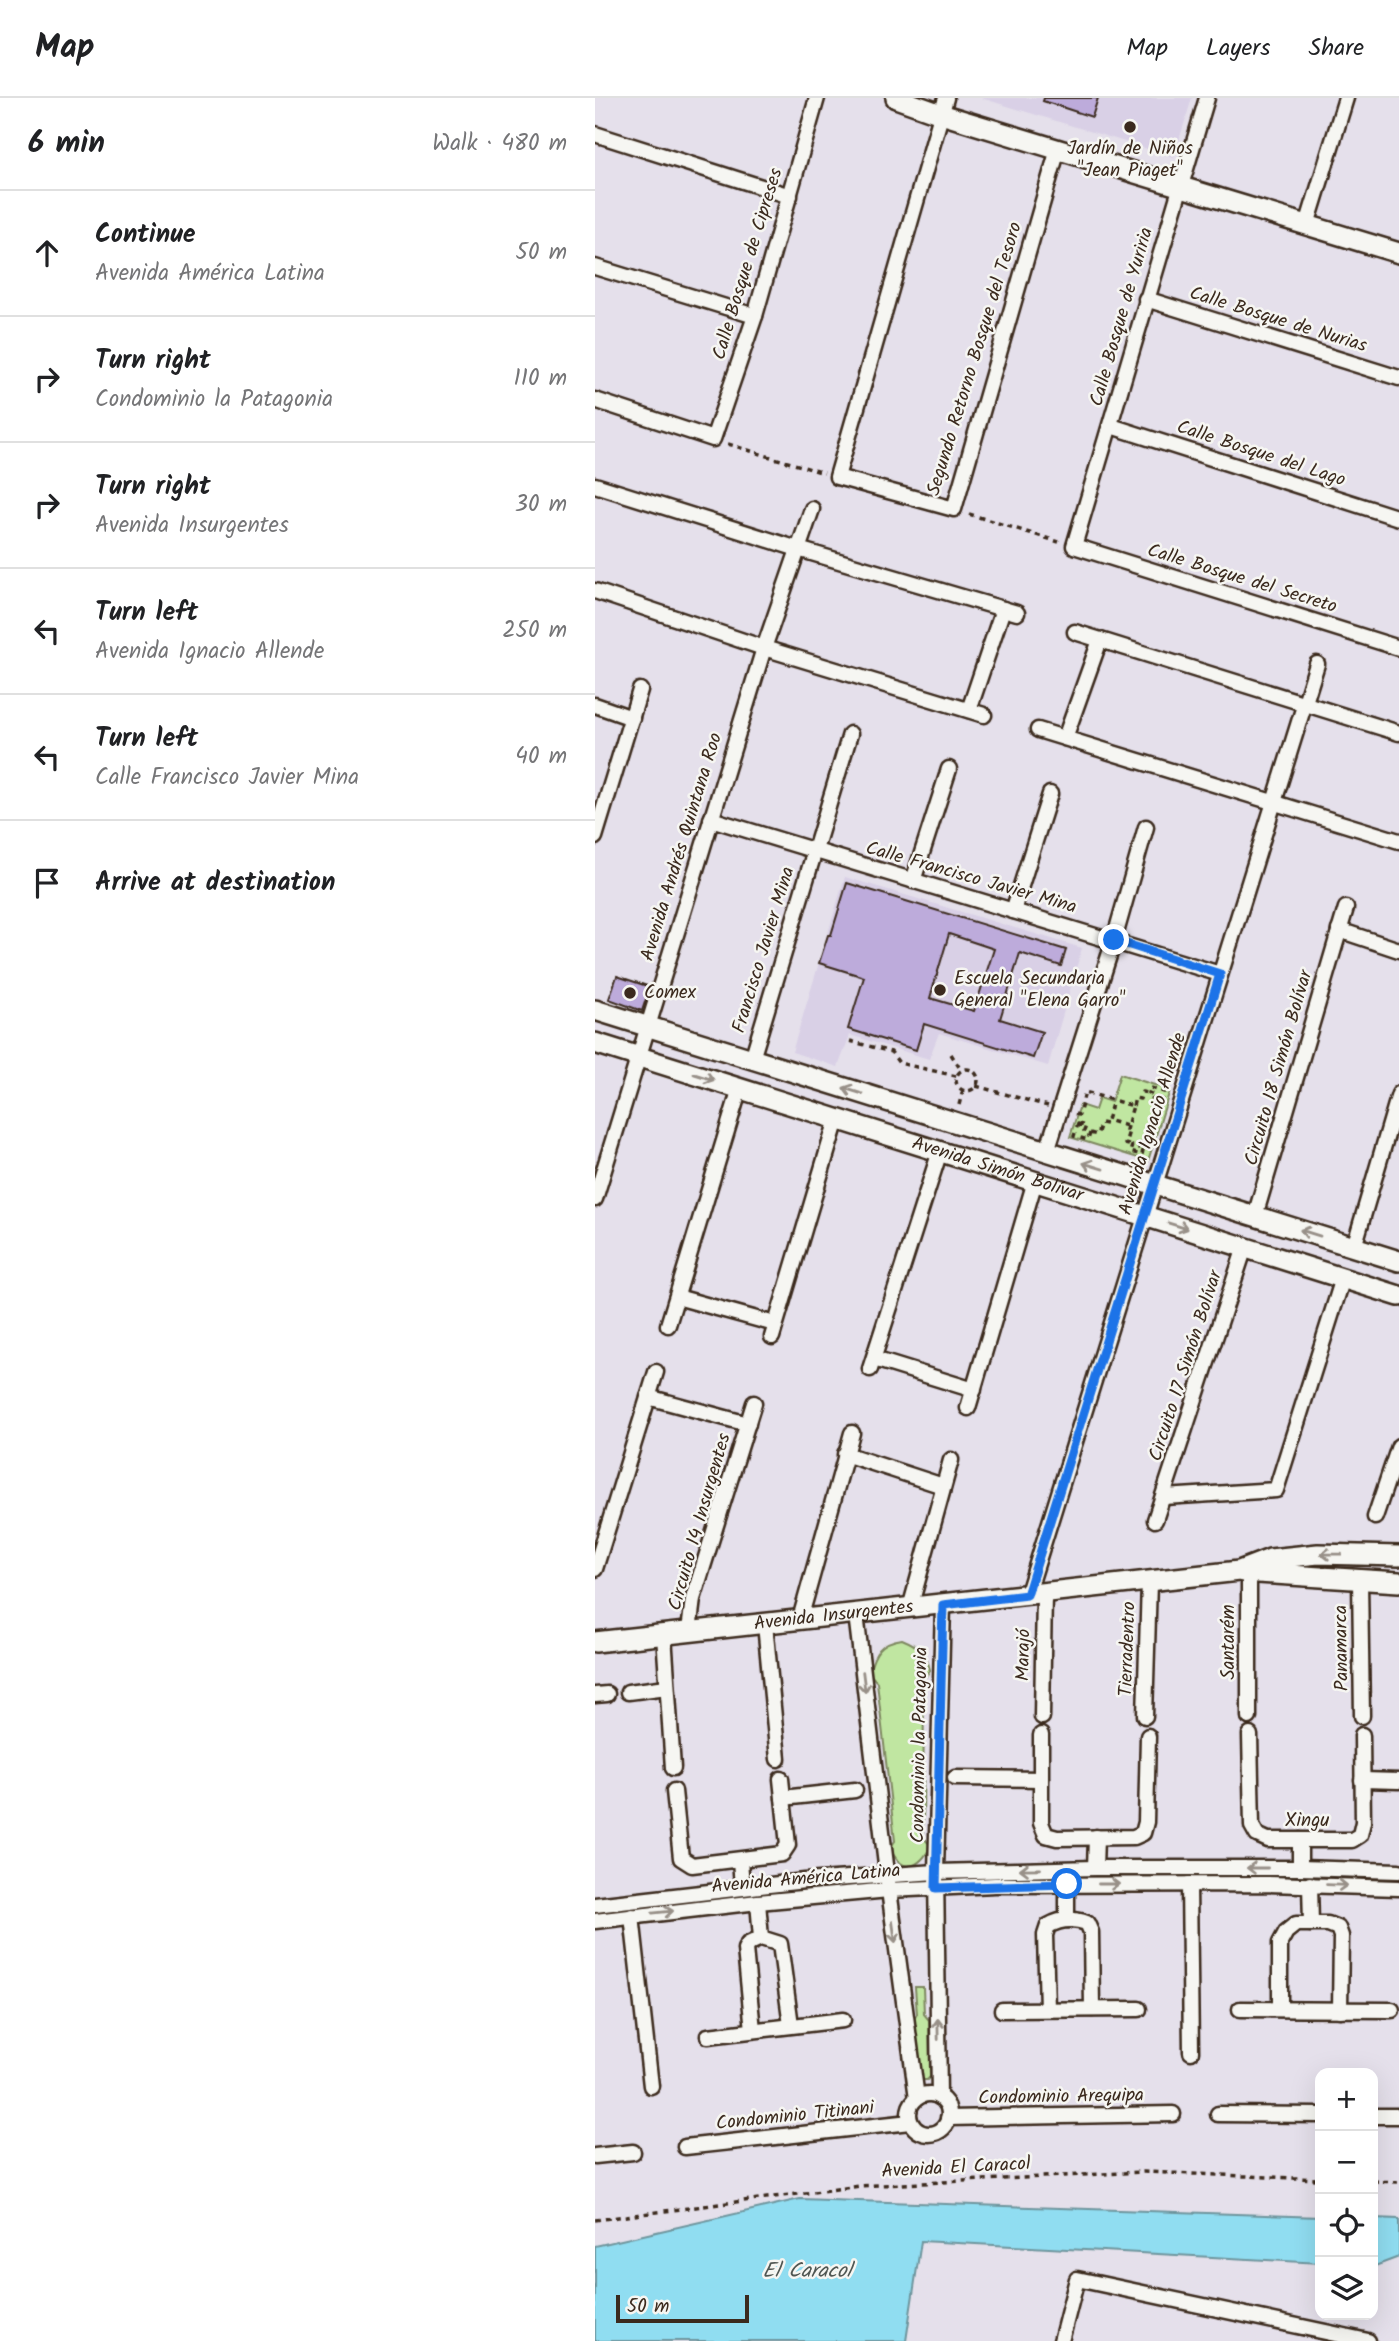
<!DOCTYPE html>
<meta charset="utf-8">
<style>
body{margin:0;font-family:Kalam,sans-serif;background:#f6f6f6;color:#202124}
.controls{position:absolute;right:21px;bottom:21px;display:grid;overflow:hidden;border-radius:14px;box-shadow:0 7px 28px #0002}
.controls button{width:63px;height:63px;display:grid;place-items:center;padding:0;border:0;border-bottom:2px solid #e0e0e0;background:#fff;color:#202124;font:35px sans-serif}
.scale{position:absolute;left:21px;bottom:18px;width:133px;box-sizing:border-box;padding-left:7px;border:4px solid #3b2a1e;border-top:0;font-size:19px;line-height:24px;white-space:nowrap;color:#3b2a1e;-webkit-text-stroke:5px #f6f6f2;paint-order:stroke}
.stop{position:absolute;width:21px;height:21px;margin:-16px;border:5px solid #1a73e8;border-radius:50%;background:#fff}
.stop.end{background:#1a73e8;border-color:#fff;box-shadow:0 2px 7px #0008}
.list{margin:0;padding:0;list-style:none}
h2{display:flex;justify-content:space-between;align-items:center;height:91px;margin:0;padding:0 28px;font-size:30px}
h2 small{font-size:23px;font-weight:400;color:#757577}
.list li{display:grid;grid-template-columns:46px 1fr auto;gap:21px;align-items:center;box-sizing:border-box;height:126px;padding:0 28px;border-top:2px solid #e0e0e0}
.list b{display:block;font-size:26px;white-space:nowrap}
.list p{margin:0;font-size:23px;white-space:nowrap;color:#757577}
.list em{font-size:23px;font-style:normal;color:#757577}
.icon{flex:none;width:38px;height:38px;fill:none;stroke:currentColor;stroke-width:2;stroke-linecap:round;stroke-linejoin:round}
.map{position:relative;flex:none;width:804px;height:2243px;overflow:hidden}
header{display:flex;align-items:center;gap:42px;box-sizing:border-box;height:98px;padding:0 35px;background:#fff;border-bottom:2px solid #e0e0e0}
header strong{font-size:33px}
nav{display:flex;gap:38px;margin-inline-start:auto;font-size:24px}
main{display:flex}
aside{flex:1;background:#fff}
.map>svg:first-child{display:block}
.built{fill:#d9d0e6}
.green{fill:#c0e6a1;stroke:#7e8860;stroke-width:2}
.water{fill:#90ddf1;stroke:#6e959d;stroke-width:2}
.building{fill:#bdabdb;stroke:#3b2a1e;stroke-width:2;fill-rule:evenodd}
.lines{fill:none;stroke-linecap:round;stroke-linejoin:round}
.street-casing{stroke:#3b2a1e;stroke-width:19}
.secondary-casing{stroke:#3b2a1e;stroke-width:24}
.path{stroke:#3b2a1e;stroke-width:3.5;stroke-dasharray:5 5;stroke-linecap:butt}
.street{stroke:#f6f6f2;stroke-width:14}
.secondary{stroke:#f6f6f2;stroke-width:19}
.oneway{stroke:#989088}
.route{stroke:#1a73e8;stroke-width:9}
.poi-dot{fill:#3b2a1e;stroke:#f6f6f2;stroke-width:2.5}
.labels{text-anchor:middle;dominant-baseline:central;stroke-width:5;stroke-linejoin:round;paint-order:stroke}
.poi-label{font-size:19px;fill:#3b2a1e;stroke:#f6f6f2;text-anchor:start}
.street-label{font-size:19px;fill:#3b2a1e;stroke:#f6f6f2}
.water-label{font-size:21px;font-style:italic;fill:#505753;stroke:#f6f6f2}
</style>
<header>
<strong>Map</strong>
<nav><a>Map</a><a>Layers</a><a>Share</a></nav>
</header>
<main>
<aside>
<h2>6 min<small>Walk · 480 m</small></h2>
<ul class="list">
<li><svg class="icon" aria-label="ahead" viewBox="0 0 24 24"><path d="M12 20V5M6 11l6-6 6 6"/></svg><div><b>Continue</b><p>Avenida América Latina</p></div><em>50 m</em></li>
<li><svg class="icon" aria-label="right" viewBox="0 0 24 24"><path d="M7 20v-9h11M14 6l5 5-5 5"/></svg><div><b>Turn right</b><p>Condominio la Patagonia</p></div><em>110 m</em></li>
<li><svg class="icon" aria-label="right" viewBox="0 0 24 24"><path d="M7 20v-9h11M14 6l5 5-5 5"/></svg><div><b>Turn right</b><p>Avenida Insurgentes</p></div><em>30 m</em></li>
<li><svg class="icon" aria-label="left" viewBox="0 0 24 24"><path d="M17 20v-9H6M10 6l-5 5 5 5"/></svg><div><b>Turn left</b><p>Avenida Ignacio Allende</p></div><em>250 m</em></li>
<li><svg class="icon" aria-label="left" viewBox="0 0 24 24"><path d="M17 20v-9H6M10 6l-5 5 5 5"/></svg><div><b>Turn left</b><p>Calle Francisco Javier Mina</p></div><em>40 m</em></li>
<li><svg class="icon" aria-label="arrive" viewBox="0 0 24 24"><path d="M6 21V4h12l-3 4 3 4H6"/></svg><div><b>Arrive at destination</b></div></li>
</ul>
</aside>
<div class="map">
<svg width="804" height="2243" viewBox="0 0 804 2243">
<rect width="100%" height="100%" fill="#e5e0eb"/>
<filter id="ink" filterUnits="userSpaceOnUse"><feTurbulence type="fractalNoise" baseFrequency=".0143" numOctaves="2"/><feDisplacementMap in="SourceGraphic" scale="14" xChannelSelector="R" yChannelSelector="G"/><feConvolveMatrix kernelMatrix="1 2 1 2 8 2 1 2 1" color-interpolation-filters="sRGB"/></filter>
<g filter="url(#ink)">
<!-- built -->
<g class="built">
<path d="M386,0H597L579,59Z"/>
<path d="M250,779L487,850L453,968L344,935L334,961L255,937L243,969L197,954Z"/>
</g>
<!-- green -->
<g class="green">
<path d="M525,976L575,992L553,1063L475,1039L485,1007L500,1012L504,1000L516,1004Z"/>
<path d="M307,1541C324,1548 331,1554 335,1572L329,1581L328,1739L336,1748C324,1771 307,1777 295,1750L300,1743L282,1584L274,1575C279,1555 285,1544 307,1541Z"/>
<path d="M320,1889H328L329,1916L334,1922L335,1979L332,1982H327L324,1978L317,1924L322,1916Z"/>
</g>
<!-- water -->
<g class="water">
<path d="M205,2101L725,2119V2165L326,2143L311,2243H0V2148Z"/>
<path d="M778,2120L804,2121V2159L780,2168H778Z"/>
</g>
<!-- building -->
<g class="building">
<path d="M449,0H503L497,19L448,3Z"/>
<path d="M252,785L471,852L466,868L425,855L405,921L447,934L438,960L329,926L321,952L253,931L269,879L224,865L233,837H236ZM354,836L399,851L379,913L335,900Z"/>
<path d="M22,878L55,889L47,913L14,901Z"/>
</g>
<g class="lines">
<!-- street casing -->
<g class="street-casing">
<g id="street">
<path d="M351,0L242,379L359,411L463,51"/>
<path d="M612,0L479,448L804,550"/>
<path d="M0,36L195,98"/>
<path d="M712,127L751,0"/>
<path d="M0,169L160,218"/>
<path d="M551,201L804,280"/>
<path d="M0,302L118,341L160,218L222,0"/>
<path d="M516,328L804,420"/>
<path d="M0,387L203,451L422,515"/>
<path d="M0,493L169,550L389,617"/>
<path d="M480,534L804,635"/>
<path d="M0,607L37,620"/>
<path d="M374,612L408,511"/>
<path d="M443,632L804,743"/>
<path d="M470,640L505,542"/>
<path d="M116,721L625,876"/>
<path d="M0,739L45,592"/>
<path d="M318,783L354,671"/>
<path d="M418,813L455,696"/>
<path d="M744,832L804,852"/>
<path d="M157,961L255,636"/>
<path d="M452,1053L519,842L551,729"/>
<path d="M0,1101L169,550L217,411"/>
<path d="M660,1118L751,810"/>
<path d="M759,1149L804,996"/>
<path d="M82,1199L180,1226"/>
<path d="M73,1227L145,990"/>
<path d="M177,1239L242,1021"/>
<path d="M279,1261L379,1292"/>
<path d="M275,1271L345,1053"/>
<path d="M53,1299L153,1326"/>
<path d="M373,1310L440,1083"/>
<path d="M250,1356L348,1388"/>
<path d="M569,1399L681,1392L748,1180"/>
<path d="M780,1419L804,1348"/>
<path d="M560,1422L650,1149"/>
<path d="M654,1470V1619"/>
<path d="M0,1471L61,1274"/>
<path d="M765,1482L767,1618"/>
<path d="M432,1498L722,566"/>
<path d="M315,1510L356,1362"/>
<path d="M261,1516L294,1792L322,2000"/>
<path d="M205,1521L257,1335"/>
<path d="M170,1526L183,1661"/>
<path d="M94,1533L98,1501L159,1305"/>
<path d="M69,1537L78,1670"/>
<path d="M33,1594L72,1589"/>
<path d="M0,1597L12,1596"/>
<path d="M550,1618L554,1484"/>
<path d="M447,1619L449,1496"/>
<path d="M446,1637V1725L451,1737L462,1740L539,1739L548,1735L551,1724L553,1638"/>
<path d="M655,1637L657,1728L662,1737L673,1742H757L765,1737L768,1724L767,1637"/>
<path d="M360,1680L446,1681"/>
<path d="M767,1682L804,1683"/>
<path d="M79,1693L86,1760L97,1767L187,1756L193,1747L186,1681"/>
<path d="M188,1700L260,1692"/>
<path d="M705,1742V1770"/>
<path d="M145,1762L147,1789"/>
<path d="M500,1770L501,1739"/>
<path d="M472,1786V1822"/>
<path d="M594,1786L596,1954"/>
<path d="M715,1786L716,1826"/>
<path d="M163,1804L166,1840"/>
<path d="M0,1807L210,1783L341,1774L500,1770H705L804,1773"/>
<path d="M37,1818L56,1988"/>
<path d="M0,1823L163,1804L294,1792L400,1787L673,1786L804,1790"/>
<path d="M452,1911L450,1837L453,1828C465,1821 478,1820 492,1825L496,1834L497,1911"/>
<path d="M645,1911L797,1912"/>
<path d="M685,1911V1845L691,1834L701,1826H733L743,1830L746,1838L745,1912"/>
<path d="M407,1912L544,1911"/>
<path d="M158,1932L150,1851L153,1846L166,1840L185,1846L196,1927"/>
<path d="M113,1938L248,1922"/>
<circle cx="334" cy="2016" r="20"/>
<path d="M344,1999L341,1774L348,1507"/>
<path d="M623,2016L725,2017"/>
<path d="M778,2018H804"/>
<path d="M353,2020L578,2016"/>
<path d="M90,2049L315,2024"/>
<path d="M0,2058L38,2054"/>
<path d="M466,2243L482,2181L773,2243"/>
</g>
</g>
<!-- secondary casing -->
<g class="secondary-casing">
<g id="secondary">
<path d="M301,0L346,16L804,155"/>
<path d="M0,912L804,1163"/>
<path id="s1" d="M0,945L804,1198"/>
<path d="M648,1474L804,1484"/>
<path id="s2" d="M0,1544L644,1473L675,1461L723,1456L804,1458"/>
</g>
</g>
<!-- path -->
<g class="path">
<path d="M133,346L229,375"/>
<path d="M374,416L464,444"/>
<path d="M255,943L296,954L304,965L361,978"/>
<path d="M356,956L366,972"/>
<circle cx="372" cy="982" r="11"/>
<path d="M381,988L453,1008"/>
<path d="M556,990L569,994L566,1004L557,1001L559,997L554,995Z"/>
<path d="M364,1007L368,992"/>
<path d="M538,1008L540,1000L545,1001L547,994L554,995"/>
<path d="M480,1016L484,1017L490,994L538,1008L532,1028L512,1022L518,1003"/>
<path d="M483,1026L491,1028L489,1033L495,1035L493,1042L479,1038Z"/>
<path d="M532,1028L531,1032L534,1033L530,1046L537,1048"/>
<path d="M495,1035L502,1037L506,1025L511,1026L512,1023"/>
<path d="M544,1046L549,1047L547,1057L535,1054L537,1048L543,1050Z"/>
<path d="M778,2083L804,2084"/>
<path d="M0,2122L265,2088L549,2074L725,2081"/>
</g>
<!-- street -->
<use href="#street" class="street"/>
<!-- secondary -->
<use href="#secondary" class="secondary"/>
</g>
<!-- one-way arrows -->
<defs><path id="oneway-shaft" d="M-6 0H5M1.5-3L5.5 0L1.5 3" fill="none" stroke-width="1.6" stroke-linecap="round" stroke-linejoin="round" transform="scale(1.75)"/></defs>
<g class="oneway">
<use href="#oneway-shaft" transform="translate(109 979) rotate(17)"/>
<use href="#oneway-shaft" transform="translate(258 993) rotate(-163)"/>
<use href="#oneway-shaft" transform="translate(498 1068) rotate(-163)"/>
<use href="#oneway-shaft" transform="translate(583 1128) rotate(17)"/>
<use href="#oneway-shaft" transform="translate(715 1135) rotate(-163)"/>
<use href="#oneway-shaft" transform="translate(736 1456) rotate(-179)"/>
<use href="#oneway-shaft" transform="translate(269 1584) rotate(83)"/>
<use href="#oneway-shaft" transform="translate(662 1770) rotate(180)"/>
<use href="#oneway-shaft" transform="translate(435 1771) rotate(179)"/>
<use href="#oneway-shaft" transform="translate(514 1786)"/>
<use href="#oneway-shaft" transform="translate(742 1787) rotate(2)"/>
<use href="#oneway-shaft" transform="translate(68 1814) rotate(-6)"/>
<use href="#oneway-shaft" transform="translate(299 1834) rotate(82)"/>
<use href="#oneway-shaft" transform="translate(343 1931) rotate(-91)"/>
</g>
</g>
<g class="lines" filter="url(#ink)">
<!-- route -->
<path class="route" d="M472,1786L341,1790L348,1507L432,1497L625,876L519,842"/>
</g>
<!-- markers -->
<g class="poi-dot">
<circle cx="535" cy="29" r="7"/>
<circle cx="345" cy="892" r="7"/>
<circle cx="35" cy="895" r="7"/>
</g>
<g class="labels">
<!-- poi labels -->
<g class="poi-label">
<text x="535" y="51" text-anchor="middle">Jardín de Niños<tspan x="535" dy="22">"Jean Piaget"</tspan></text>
<text x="359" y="881">Escuela Secundaria<tspan x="359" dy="22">General "Elena Garro"</tspan></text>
<text x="49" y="895">Comex</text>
</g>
<!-- street labels -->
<g class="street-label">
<text transform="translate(153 166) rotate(-73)">Calle Bosque de Cipreses</text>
<text transform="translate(527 219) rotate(-74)">Calle Bosque de Yuriria</text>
<text transform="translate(683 222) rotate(17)">Calle Bosque de Nurias</text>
<text transform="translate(380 261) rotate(-73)">Segundo Retorno Bosque del Tesoro</text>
<text transform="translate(666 356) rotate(18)">Calle Bosque del Lago</text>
<text transform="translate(647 481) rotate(17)">Calle Bosque del Secreto</text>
<text transform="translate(87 749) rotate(-73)">Avenida Andrés Quintana Roo</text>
<text transform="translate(376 780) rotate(16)">Calle Francisco Javier Mina</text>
<text transform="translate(169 852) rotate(-73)">Francisco Javier Mina</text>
<text transform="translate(684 970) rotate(-74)">Circuito 18 Simón Bolívar</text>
<text transform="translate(558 1026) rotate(-73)">Avenida Ignacio Allende</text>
<text stroke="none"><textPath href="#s1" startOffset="422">Avenida Simón Bolívar</textPath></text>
<text transform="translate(591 1268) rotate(-72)">Circuito 17 Simón Bolívar</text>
<text transform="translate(105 1424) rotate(-74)">Circuito 14 Insurgentes</text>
<text stroke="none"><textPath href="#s2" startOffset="240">Avenida Insurgentes</textPath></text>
<text transform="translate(634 1544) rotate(-90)">Santarém</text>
<text transform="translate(747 1550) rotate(-91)">Panamarca</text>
<text transform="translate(533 1551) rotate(-88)">Tierradentro</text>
<text transform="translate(429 1557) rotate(-89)">Marajó</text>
<text transform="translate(325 1647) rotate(-89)">Condominio la Patagonia</text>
<text x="712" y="1723">Xingu</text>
<text transform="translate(211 1781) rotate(-5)">Avenida América Latina</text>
<text transform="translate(466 1999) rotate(-1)">Condominio Arequipa</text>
<text transform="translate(200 2018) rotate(-6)">Condominio Titinani</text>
<text transform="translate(361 2070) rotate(-3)">Avenida El Caracol</text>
</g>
<!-- water labels -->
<g class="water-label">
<text x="212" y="2173">El Caracol</text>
</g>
</g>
</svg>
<div class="controls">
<button>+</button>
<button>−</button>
<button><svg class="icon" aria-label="locate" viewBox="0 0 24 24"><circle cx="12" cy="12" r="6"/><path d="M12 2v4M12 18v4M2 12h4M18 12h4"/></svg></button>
<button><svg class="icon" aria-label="layers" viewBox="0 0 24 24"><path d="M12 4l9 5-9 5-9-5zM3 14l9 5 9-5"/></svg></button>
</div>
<div class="scale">50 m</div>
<div class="stop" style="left:472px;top:1786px"></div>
<div class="stop end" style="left:519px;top:842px"></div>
</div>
</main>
